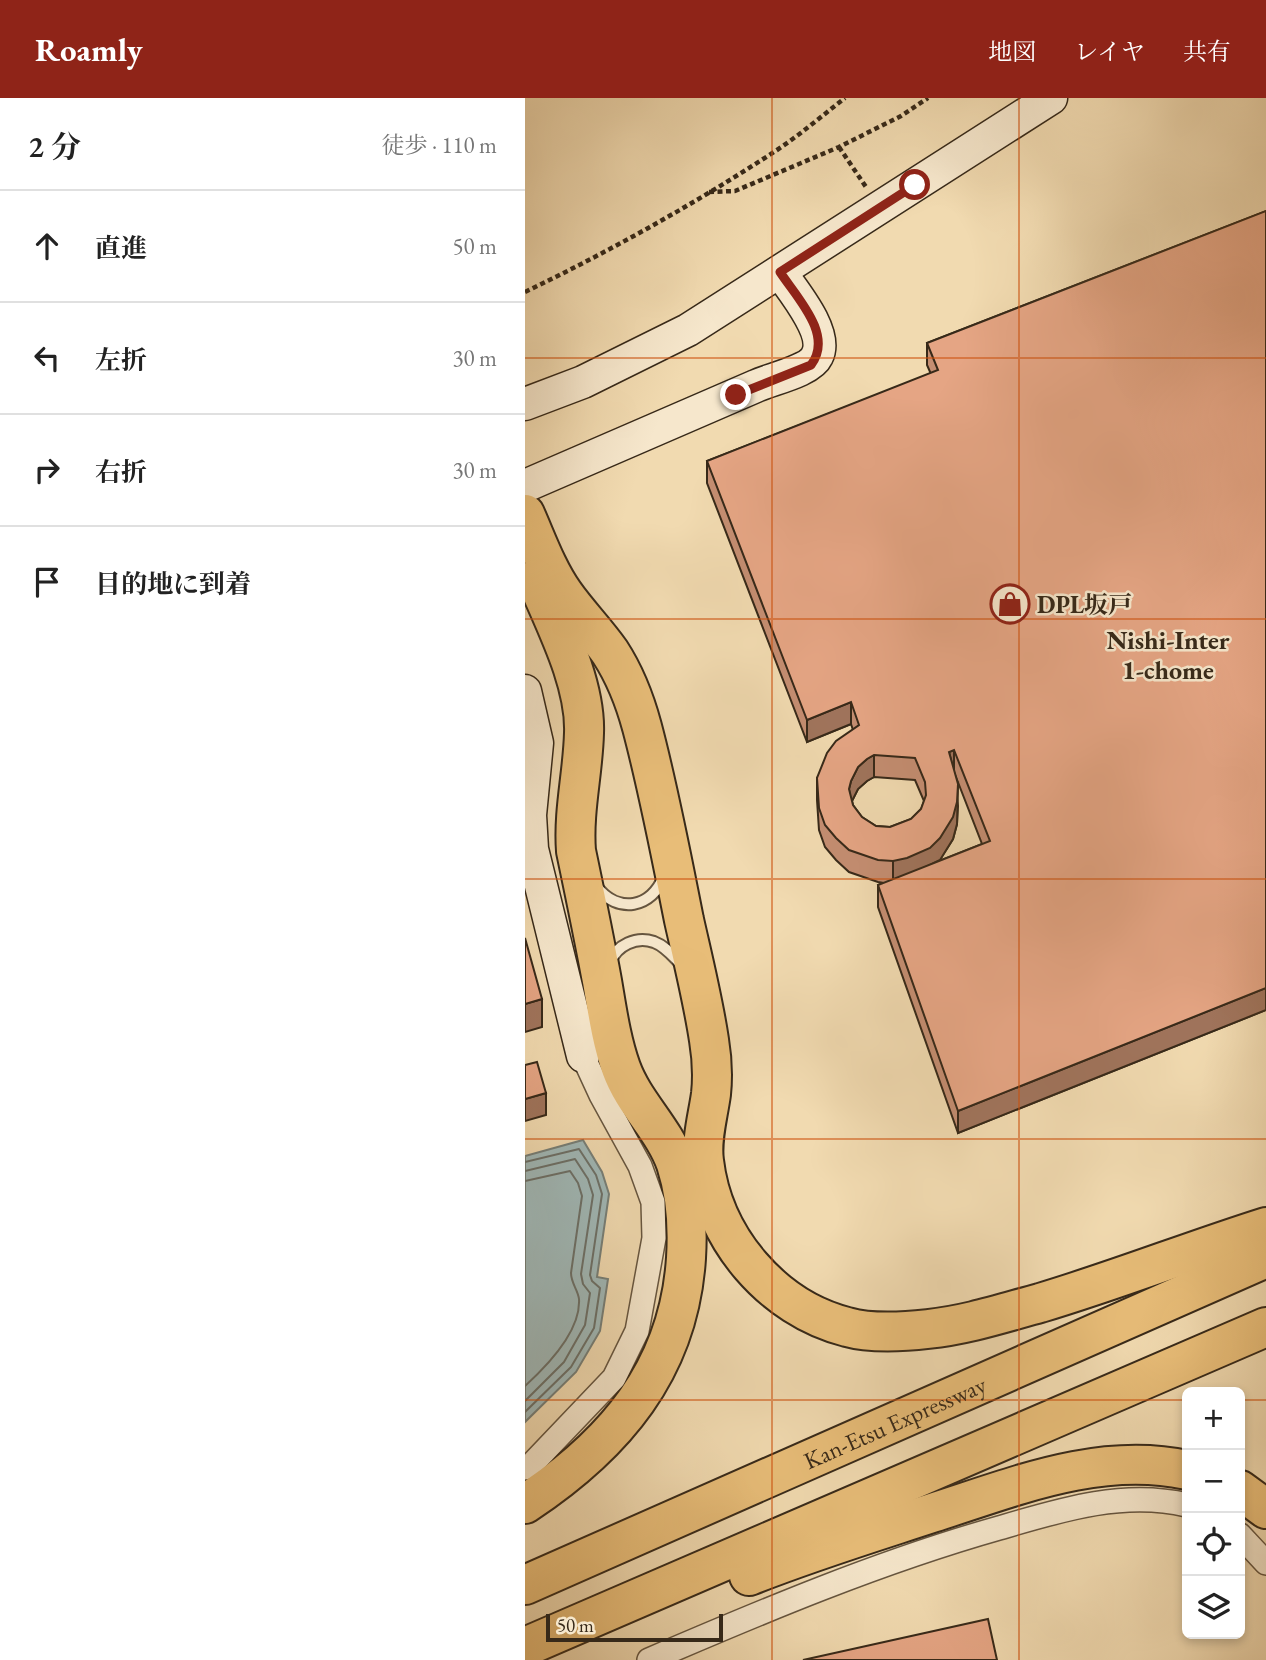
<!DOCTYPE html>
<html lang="ja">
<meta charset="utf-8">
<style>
body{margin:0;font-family:"EB Garamond","Noto Serif JP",serif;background:#f6f6f6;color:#222}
.controls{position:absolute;right:21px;bottom:21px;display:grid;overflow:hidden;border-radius:10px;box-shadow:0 4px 10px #0003}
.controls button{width:63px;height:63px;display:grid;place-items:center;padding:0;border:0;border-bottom:2px solid #e0e0e0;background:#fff;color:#222;font:35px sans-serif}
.scale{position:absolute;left:21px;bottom:18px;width:177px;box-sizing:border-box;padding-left:7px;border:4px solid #372919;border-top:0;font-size:19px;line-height:24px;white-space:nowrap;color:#372919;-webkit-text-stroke:5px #f6e7cc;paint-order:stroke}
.stop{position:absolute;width:21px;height:21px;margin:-16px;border:5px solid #8f2418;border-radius:50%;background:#fff}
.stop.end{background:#8f2418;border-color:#fff;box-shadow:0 2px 7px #0008}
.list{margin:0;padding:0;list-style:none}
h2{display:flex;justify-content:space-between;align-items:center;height:91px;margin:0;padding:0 28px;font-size:30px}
h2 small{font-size:23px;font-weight:400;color:#767676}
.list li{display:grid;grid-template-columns:46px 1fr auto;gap:21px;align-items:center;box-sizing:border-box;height:112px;padding:0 28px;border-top:2px solid #e0e0e0}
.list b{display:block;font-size:26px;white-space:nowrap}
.list em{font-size:23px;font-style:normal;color:#767676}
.icon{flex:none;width:38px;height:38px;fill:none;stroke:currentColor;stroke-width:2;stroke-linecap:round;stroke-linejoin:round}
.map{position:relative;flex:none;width:741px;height:1562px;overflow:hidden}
header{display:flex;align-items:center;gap:42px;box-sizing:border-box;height:98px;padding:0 35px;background:#8f2418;color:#fff}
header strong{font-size:33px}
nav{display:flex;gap:38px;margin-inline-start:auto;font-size:24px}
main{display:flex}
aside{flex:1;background:#fff}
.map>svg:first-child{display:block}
.water{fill:#a0b8b7;stroke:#767f78;stroke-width:2}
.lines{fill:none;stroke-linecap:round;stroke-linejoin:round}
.shore{stroke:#6c7068;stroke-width:2}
.lane-casing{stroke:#66553f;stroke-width:14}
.street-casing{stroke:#66553f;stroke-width:26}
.secondary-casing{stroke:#372919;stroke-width:35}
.highway-casing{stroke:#372919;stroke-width:42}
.path{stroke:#372919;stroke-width:4.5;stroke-dasharray:5 3.5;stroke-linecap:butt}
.lane{stroke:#f6e7cc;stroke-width:10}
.street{stroke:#f6e7cc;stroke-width:23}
.secondary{stroke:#f6e7cc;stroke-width:32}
.highway{stroke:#e8bd78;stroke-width:38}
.wall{fill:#c58e72;stroke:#372919;stroke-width:2;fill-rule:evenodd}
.shaded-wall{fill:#a0745c;stroke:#372919;stroke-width:2}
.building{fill:#e5a584;stroke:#372919;stroke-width:2;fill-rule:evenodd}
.route{stroke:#8f2418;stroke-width:9}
.grid{fill:none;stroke:#cd520e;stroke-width:2;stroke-opacity:0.55}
.labels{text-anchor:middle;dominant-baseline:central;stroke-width:5;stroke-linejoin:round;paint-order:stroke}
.poi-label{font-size:24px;font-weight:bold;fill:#372919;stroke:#f6e7cc;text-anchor:start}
.street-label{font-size:24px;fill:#372919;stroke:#f6e7cc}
.neighbourhood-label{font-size:26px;font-weight:bold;fill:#372919;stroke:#f6e7cc}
</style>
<header>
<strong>Roamly</strong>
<nav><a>地図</a><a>レイヤ</a><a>共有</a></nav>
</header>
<main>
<aside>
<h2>2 分<small>徒歩 · 110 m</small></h2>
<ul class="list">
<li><svg class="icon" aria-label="ahead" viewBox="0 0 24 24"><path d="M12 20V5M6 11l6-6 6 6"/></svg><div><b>直進</b></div><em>50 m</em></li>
<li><svg class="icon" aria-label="left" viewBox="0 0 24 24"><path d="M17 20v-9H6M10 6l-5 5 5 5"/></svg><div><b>左折</b></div><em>30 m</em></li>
<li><svg class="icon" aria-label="right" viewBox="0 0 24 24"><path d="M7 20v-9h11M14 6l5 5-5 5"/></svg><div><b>右折</b></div><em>30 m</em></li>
<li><svg class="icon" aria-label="arrive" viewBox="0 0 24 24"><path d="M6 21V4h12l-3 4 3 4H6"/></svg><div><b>目的地に到着</b></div></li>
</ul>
</aside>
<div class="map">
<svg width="741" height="1562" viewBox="0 0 741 1562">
<rect width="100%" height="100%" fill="#f1dab0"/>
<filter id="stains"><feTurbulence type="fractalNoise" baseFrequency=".00286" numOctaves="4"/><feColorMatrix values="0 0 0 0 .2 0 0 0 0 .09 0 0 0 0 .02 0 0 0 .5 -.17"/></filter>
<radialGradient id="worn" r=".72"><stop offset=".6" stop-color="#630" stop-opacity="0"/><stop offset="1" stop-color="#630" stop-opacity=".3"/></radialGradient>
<!-- water -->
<path class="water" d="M58,1042L77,1074L84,1096L72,1179L83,1181L75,1233L51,1274L0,1324V1058Z"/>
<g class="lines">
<!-- shore -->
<g class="shore">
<path d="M0,1064L54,1051L71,1077L77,1096L65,1177L67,1183L75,1190L69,1230L46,1269L0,1314"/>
<path d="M0,1073L50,1061L63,1081L68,1097L56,1176L58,1186L65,1195L60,1227L39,1264L0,1303"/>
<path d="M0,1083L45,1073L53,1085L57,1098L46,1175C46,1185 53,1192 54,1201C56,1233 22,1268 0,1288"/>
</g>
<!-- lane casing -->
<g class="lane-casing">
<g id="lane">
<path d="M71,788C93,817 127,810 139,778"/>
<path d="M85,864C92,847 111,838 129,844C140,848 148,858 156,866"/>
</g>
</g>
<!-- street casing -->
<g class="street-casing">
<g id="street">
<path d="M0,1370L6,1367L89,1280L112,1233L129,1140L128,1104L115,1068L76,997L58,958"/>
<path d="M715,1437L741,1465"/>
<path d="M124,1562C238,1513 354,1464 474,1430C535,1412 598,1392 662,1407"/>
</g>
</g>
<!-- secondary casing -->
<g class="secondary-casing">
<g id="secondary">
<path d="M0,306L58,284L163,232L526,0"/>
<path d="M0,388C77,355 154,321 231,288C246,281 285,273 292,258C304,235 268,193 255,174"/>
<path d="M0,593L12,645L5,717L7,751L58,958"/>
</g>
</g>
<!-- highway casing -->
<g class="highway-casing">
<g id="highway">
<path d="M0,416C12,443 22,472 39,496C53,516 71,534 85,554C100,577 110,603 117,629C134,693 146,757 159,822C168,862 178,902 184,942C187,960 188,977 186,996C183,1018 176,1041 179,1063C188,1140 247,1210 322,1229C347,1236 377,1234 403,1231C442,1227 478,1215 515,1205C592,1182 665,1153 741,1129"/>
<path d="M715,1392L741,1411"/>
<path d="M0,1406C89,1347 154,1272 161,1160C163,1128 161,1097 151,1066C139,1031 109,1006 96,970C86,942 82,912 77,883C69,839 60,796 51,753C48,713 58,675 59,635C61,585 30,526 11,481"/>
<path d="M224,1478C284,1454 346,1435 407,1415C489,1389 574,1353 662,1372"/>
<path id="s1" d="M0,1487L741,1160"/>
<path d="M0,1549L741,1229"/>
</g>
</g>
<!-- path -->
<g class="path">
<path d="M314,49L341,89"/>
<path d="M184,94L210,93L314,49L376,18L403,0"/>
<path d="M0,194C87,152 171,105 252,52C276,36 298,17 320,0"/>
</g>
<!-- lane -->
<use href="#lane" class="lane"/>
<!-- street -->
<use href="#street" class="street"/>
<!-- secondary -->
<use href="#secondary" class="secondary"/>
<!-- highway -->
<use href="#highway" class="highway"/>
</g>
<!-- wall -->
<path class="wall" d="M741,113V912L433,1035L353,809V787L359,785L353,784L324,774L311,762L300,749L294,732L292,702V680L328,632L326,626L282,644L182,385V363L406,276L402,267V245ZM429,674L457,746L414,763L428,741L432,726L433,708ZM349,679L390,682L399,703L396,711L386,721L365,729L351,728L337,719L328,707L327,703L333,691L342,683Z"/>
<!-- shaded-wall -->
<g class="shaded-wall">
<path d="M326,604V626L282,644V622Z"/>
<path d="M429,652V674L424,654Z"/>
<path d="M349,657V679L342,683L333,691L326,705L324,691L326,683L333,669L342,661Z"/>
<path d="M433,686L432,726L428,741L415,762L368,785V763Z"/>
<path d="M741,890V912L433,1035V1013Z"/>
<path d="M17,901V929L0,934V906Z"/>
<path d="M21,995V1017L0,1023V1001Z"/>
</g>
<!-- building -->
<g class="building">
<path d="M741,113V890L433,1013L353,787L465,743L429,652L424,654L433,686L432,704L428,719L415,740L405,750L382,760L368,763L353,762L324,752L311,740L300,727L294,710L292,680L302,655L311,643L334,627L326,604L282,622L182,363L413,272L402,245ZM349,657L390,660L400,684L401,697L396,711L386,721L365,729L351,728L337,719L328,707L324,691L326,683L333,669L342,661Z"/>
<path d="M0,840L17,901L0,906Z"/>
<path d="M12,964L21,995L0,1001V967Z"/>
<path d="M463,1521L472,1562H278Z"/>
</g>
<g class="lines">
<!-- route -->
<path class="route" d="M211,297L286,267C309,237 272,200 255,174L390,87"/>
</g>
<!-- grid -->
<path class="grid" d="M247,0V1562M494,0V1562M0,260H741M0,521H741M0,781H741M0,1041H741M0,1302H662M715,1302H741"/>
<!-- icons -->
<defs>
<g id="shop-ring" transform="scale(2.0125)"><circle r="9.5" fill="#f6e7cc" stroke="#8f2418" stroke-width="1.5"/><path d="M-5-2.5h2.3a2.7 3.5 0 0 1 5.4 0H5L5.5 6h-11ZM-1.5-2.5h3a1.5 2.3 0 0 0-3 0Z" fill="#8f2418"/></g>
</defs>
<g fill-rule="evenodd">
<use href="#shop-ring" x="485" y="506"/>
</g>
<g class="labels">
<!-- poi labels -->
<g class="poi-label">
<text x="512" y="506">DPL坂戸</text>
</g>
<!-- street labels -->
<g class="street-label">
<text stroke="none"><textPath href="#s1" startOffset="404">Kan-Etsu Expressway</textPath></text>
</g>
<!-- neighbourhood labels -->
<g class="neighbourhood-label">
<text x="643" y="542">Nishi-Inter<tspan x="643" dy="30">1-chome</tspan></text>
</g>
</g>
<rect width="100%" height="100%" filter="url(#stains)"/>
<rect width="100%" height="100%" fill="url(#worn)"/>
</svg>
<div class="controls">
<button>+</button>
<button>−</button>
<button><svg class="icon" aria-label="locate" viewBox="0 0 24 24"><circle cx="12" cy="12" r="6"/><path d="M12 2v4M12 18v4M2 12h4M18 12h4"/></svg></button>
<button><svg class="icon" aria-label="layers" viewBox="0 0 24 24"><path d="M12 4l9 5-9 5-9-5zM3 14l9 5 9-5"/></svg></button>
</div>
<div class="scale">50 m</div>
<div class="stop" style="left:390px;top:87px"></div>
<div class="stop end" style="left:211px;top:297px"></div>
</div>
</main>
